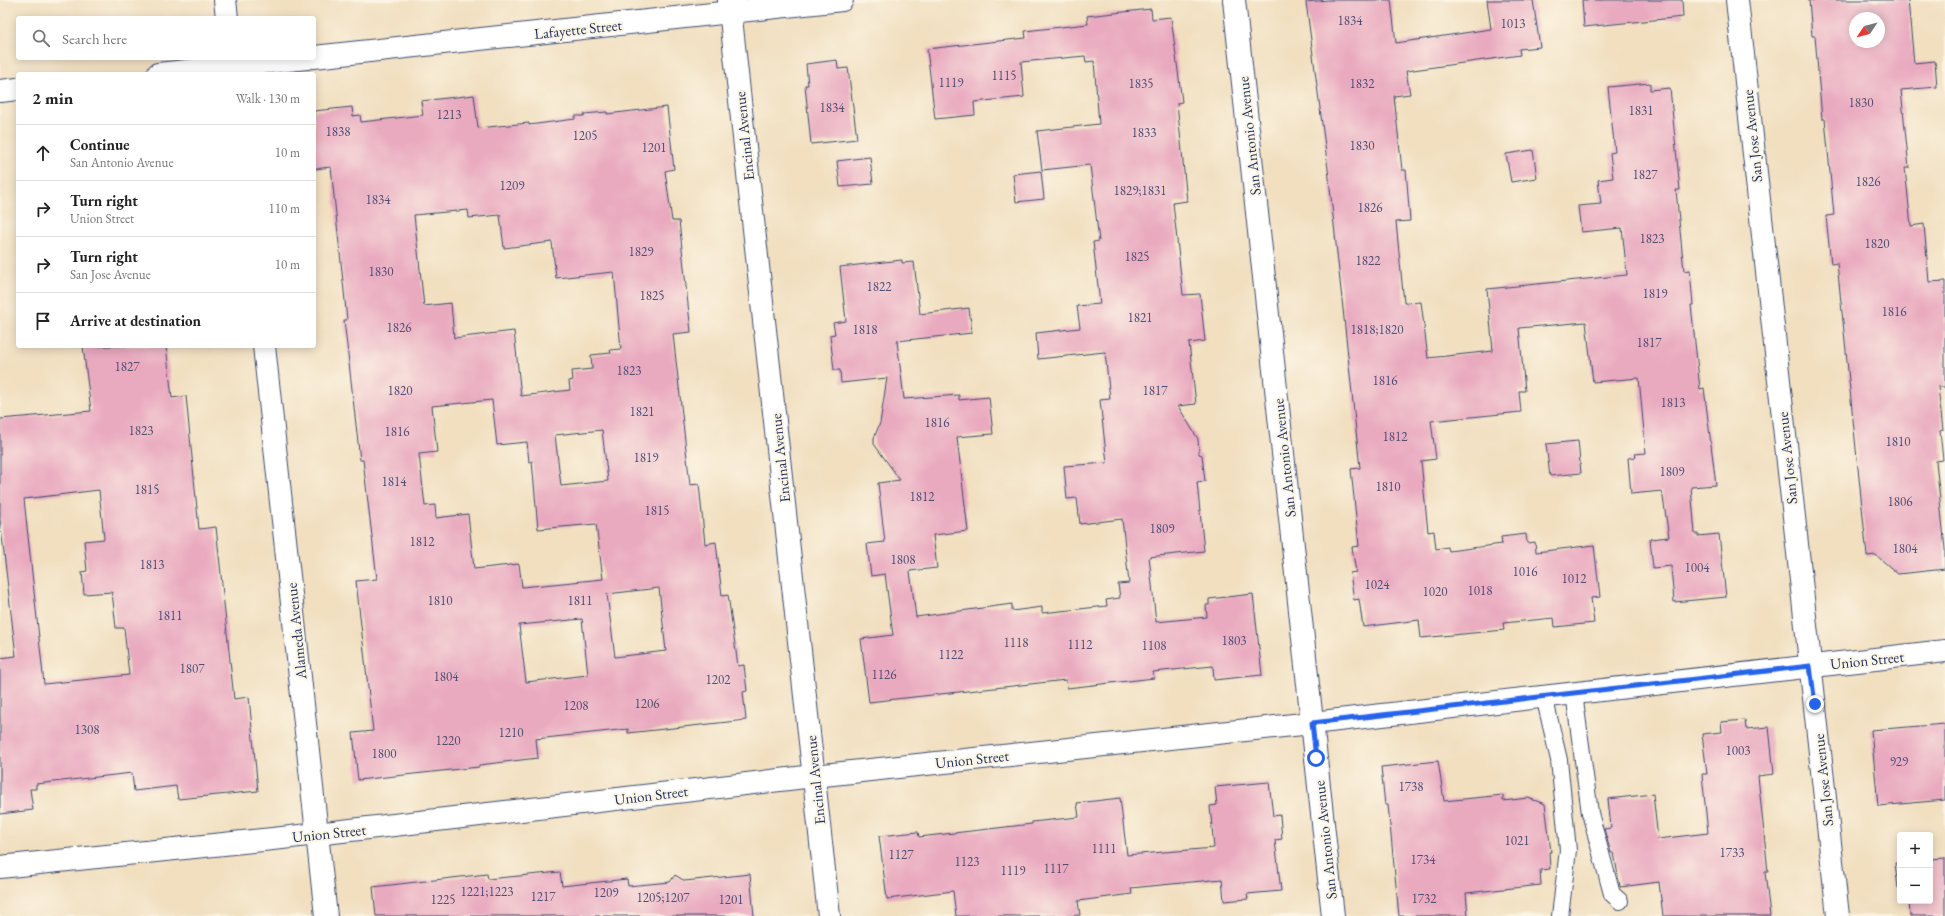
<!DOCTYPE html>
<meta charset="utf-8">
<style>
body{margin:0;font-family:"EB Garamond",serif;background:#f6f6f6;color:#222}
.controls{position:absolute;right:12px;bottom:12px;display:grid;overflow:hidden;border-radius:4px;box-shadow:0 2px 10px #0003}
.controls button{width:36px;height:36px;display:grid;place-items:center;padding:0;border:0;border-bottom:1px solid #e0e0e0;background:#fff;color:#222;font:20px sans-serif}
.compass{position:absolute;left:1849px;top:12px;width:36px;height:36px;border-radius:50%;background:#fff;box-shadow:0 2px 10px #0003;rotate:235deg}
.stop{position:absolute;width:12px;height:12px;margin:-9px;border:3px solid #2563eb;border-radius:50%;background:#fff}
.stop.end{background:#2563eb;border-color:#fff;box-shadow:0 1px 4px #0008}
.list{margin:0;padding:0;list-style:none}
h2{display:flex;justify-content:space-between;align-items:center;height:52px;margin:0;padding:0 16px;font-size:17px}
h2 small{font-size:13px;font-weight:400;color:#767676}
.list li{display:grid;grid-template-columns:26px 1fr auto;gap:12px;align-items:center;box-sizing:border-box;height:56px;padding:0 16px;border-top:1px solid #e0e0e0}
.list b{display:block;font-size:15px;white-space:nowrap}
.list p{margin:0;font-size:13px;white-space:nowrap;color:#767676}
.list em{font-size:13px;font-style:normal;color:#767676}
.icon{flex:none;width:22px;height:22px;fill:none;stroke:currentColor;stroke-width:2;stroke-linecap:round;stroke-linejoin:round}
.map{position:relative;flex:none;width:1945px;height:916px;overflow:hidden}
.search{position:absolute;background:#fff;box-shadow:0 2px 10px #0003;left:16px;top:16px;width:300px;height:44px;display:flex;align-items:center;gap:10px;box-sizing:border-box;padding:0 14px;border-radius:4px;color:#767676;font-size:15px}
.panel{position:absolute;background:#fff;box-shadow:0 2px 10px #0003;left:16px;top:72px;width:300px;height:276px;border-radius:4px}
.map>svg:first-child{display:block}
.building{fill:#e9a9bf;fill-rule:evenodd}
.lines{fill:none;stroke-linecap:round;stroke-linejoin:round}
.service-casing{stroke:#3b496d;stroke-width:18}
.minor-casing{stroke:#3b496d;stroke-width:24}
.primary-casing{stroke:#3b496d;stroke-width:24}
.service{stroke:#fff;stroke-width:16}
.minor{stroke:#fff;stroke-width:22}
.primary{stroke:#fff;stroke-width:22}
.route{stroke:#2563eb;stroke-width:5}
.labels{text-anchor:middle;dominant-baseline:central;stroke-width:4;stroke-linejoin:round;paint-order:stroke}
.number-label{font-size:13px;fill:#4e4e76}
.street-label{font-size:15px;fill:#1b2f5e;stroke:#fcf5e5}
</style>
<div class="map">
<svg width="1945" height="916" viewBox="0 0 1945 916">
<rect width="100%" height="100%" fill="#fcf5e5"/>
<filter id="ink" filterUnits="userSpaceOnUse"><feTurbulence type="fractalNoise" baseFrequency=".025" numOctaves="2"/><feDisplacementMap in="SourceGraphic" scale="8" xChannelSelector="R" yChannelSelector="G"/><feConvolveMatrix kernelMatrix="1 2 1 2 8 2 1 2 1" color-interpolation-filters="sRGB"/></filter>
<filter id="wash" filterUnits="userSpaceOnUse"><feTurbulence type="fractalNoise" baseFrequency=".012" numOctaves="4" result="noise"/><feDisplacementMap in="SourceGraphic" scale="16" xChannelSelector="R" yChannelSelector="G"/><feGaussianBlur stdDeviation="0.9" result="paint"/><feColorMatrix in="noise" values="0 0 0 0 0 0 0 0 0 0 0 0 0 0 0 0 0 1.4 0 .05"/><feComposite in="paint" operator="in"/></filter>
<g filter="url(#wash)">
<rect width="100%" height="100%" fill="#f1dfc0"/>
<g id="blocks">
<!-- building -->
<g class="building">
<path d="M1328,0H1391L1396,43L1491,29L1487,0H1533L1540,47L1519,49L1520,55L1406,71L1410,94L1394,96L1402,170H1406L1410,221L1396,222L1404,303L1421,302L1428,358L1493,351L1487,289L1627,275L1622,228L1581,232L1578,206L1601,204L1598,180L1613,178L1610,153L1615,152L1608,87L1650,83V90L1670,88L1680,190H1676L1684,271L1690,270L1693,305H1691L1700,389L1704,388L1716,485L1691,487L1695,534H1698V536L1719,534L1726,597L1674,602L1671,566L1653,568L1650,539L1669,537L1662,491L1631,494L1628,458L1636,457L1635,454L1646,453L1639,378L1593,382L1586,322L1519,328L1525,391H1519L1521,412L1431,421L1436,459L1421,461L1428,532L1434,531L1436,549L1448,547L1449,551L1502,544L1501,537L1526,534L1527,543L1535,542L1536,552L1594,545L1600,597L1591,598L1594,623L1555,627L1554,618L1503,623L1504,630L1421,638L1419,620L1363,627L1359,599L1354,600L1350,573L1356,572L1352,547L1359,546L1351,469L1360,468L1328,169L1306,2Z"/>
<path d="M1582,0H1682L1683,17L1584,27Z"/>
<path d="M1809,0H1908L1914,63L1935,61L1937,87L1901,90L1909,168H1905L1911,226L1924,224L1929,282L1945,281V387H1938L1943,430L1940,431L1943,460L1936,461L1945,549V569L1898,574L1876,555L1867,556L1837,263L1831,264L1826,216L1834,215L1825,119H1822L1815,36H1812ZM1855,18H1879V42H1855Z"/>
<path d="M1151,9L1152,19L1171,17L1182,102L1177,103L1187,201L1173,203L1183,295L1200,294L1205,341L1189,343L1196,404L1178,406L1198,439L1199,454L1202,455L1205,481L1197,482L1204,551L1149,557L1156,622L1207,617L1206,605H1209V599L1253,594L1262,675L1214,680L1213,666L1153,672L1154,678L1067,688L1066,680L869,702L861,639L893,635L885,574L871,576L867,544L885,542L878,483L900,480L874,444V438L880,423L887,378L841,383L840,370H834L830,335L835,334L833,323L846,321L840,267L902,260V263L914,262L920,314L969,308L972,333L897,341L904,399L959,395V400L989,397L993,434L957,437L968,531L933,535L937,568L910,571L916,617L1012,604V611L1042,607V613L1107,606L1106,600L1120,598L1118,584L1129,583L1122,519L1080,524L1077,498L1067,499L1064,466L1107,463L1100,400L1110,399L1105,352L1038,359L1036,333L1080,328L1077,306L1100,304L1093,242L1099,241L1090,165L1042,170L1037,131L1099,124L1094,61L1086,62L1085,56L1021,62L1024,97L974,102L975,115L935,119L927,49L1026,38L1025,31L1088,24L1087,16Z"/>
<path d="M837,60L838,69L848,68L857,139L811,144L805,85H808L806,64Z"/>
<path d="M474,95L478,128L529,123V125L575,119V116H584V114L607,112V114L667,107L674,169L665,171L672,221H679L691,332L673,334L690,485L699,484L705,544L716,542L722,596L728,595L738,666L744,665L747,691L743,692L746,720L628,733V729L536,739L538,758L479,765V767L358,780L353,733L373,731L356,581L377,579L363,460H360L349,363L344,320H347L331,167L314,169V111L352,107L353,116L360,115L361,122L423,115L421,101ZM468,210L469,218L500,215L504,248L552,242L556,278L614,272L621,349L610,350L611,353L591,355L592,369L572,371L573,380L569,381L570,390L521,396L514,331L454,338L451,303L424,306L414,215ZM492,400L497,445L527,442L529,462L532,461L538,529L596,524L603,579L522,587L519,564L474,569L468,514L436,518L435,505L425,506L419,454L437,452L432,406ZM602,430L608,481L561,486L555,435ZM659,588L666,651L615,657L607,594ZM582,619L588,675L526,682L519,625Z"/>
<path d="M1533,150L1537,178L1511,182L1506,154Z"/>
<path d="M870,157L873,184L840,187L837,161Z"/>
<path d="M1041,171L1044,199L1016,202L1013,174Z"/>
<path d="M83,346H166L172,398L186,396L199,529L216,527L234,699L249,697L258,791L178,799L176,786L134,791L132,773L36,784V789H30L33,810L0,814V658L16,656L0,519V419L91,411ZM99,490L104,539L84,541L87,571L82,572L84,594L112,592L116,628H124L129,675L44,684L24,499Z"/>
<path d="M1578,441L1581,473L1550,476L1546,444Z"/>
<path d="M1745,720L1746,729L1769,727L1774,774L1758,776L1768,872H1765L1770,916H1663L1659,882L1620,887L1614,853H1611L1604,829L1611,828L1608,799L1653,794L1658,839L1708,833L1702,774H1707L1702,734L1722,732L1721,722Z"/>
<path d="M1945,724V800L1878,806L1871,730Z"/>
<path d="M1438,761L1444,801L1503,795V801L1528,798L1545,804L1551,852H1549L1550,869L1540,870L1541,885L1466,893L1468,916H1399L1388,805H1385L1381,767Z"/>
<path d="M1269,782L1273,816L1280,815L1282,839L1275,840L1281,891L1247,894L1248,899L1224,901L1222,879L1131,888L1132,894L1078,901L1080,915L1067,916H956L953,891L887,899L879,836L918,832L919,837L1032,824V822L1079,817L1077,803L1120,798L1127,855L1214,848L1210,806L1217,805L1215,787Z"/>
<path d="M1945,858V916H1910L1909,901H1930V859Z"/>
<path d="M1895,863H1900V888H1898Z"/>
<path d="M560,872L562,886L627,879L628,886L670,882L675,875L685,881L750,874L754,916H376L373,887L487,874L488,879Z"/>
</g>
</g>
</g>
<g filter="url(#ink)">
<use href="#blocks" fill-opacity="0" stroke="#3b496d" stroke-width="1"/>
<g class="lines">
<!-- service casing -->
<g class="service-casing">
<g id="service">
<path d="M1574,693L1590,813L1612,894L1620,901"/>
<path d="M1544,696L1559,760L1568,850L1560,916"/>
</g>
</g>
<!-- minor casing -->
<g class="minor-casing">
<g id="minor">
<path d="M225,0L227,18"/>
<path d="M1234,0L1333,916"/>
<path d="M1737,0L1838,916"/>
<path d="M314,57L842,0"/>
<path d="M158,74L307,58"/>
<path d="M0,91L18,89"/>
<path d="M264,346L326,916"/>
<path d="M0,867L282,838L814,776L1312,723L1945,651"/>
</g>
</g>
<!-- primary casing -->
<g class="primary-casing">
<path id="primary" d="M729,0L829,916"/>
</g>
<!-- service -->
<use href="#service" class="service"/>
<!-- minor -->
<use href="#minor" class="minor"/>
<!-- primary -->
<use href="#primary" class="primary"/>
</g>
</g>
<g class="lines" filter="url(#ink)">
<!-- route -->
<path class="route" d="M1316,758L1312,723L1810,666L1815,704"/>
</g>
<g class="labels">
<!-- number labels -->
<g class="number-label">
<text x="1350" y="20">1834</text>
<text x="1513" y="23">1013</text>
<text x="1004" y="75">1115</text>
<text x="951" y="82">1119</text>
<text x="1141" y="83">1835</text>
<text x="1362" y="83">1832</text>
<text x="1861" y="102">1830</text>
<text x="832" y="107">1834</text>
<text x="1641" y="110">1831</text>
<text x="449" y="114">1213</text>
<text x="338" y="131">1838</text>
<text x="1144" y="132">1833</text>
<text x="585" y="135">1205</text>
<text x="1362" y="145">1830</text>
<text x="654" y="147">1201</text>
<text x="1645" y="174">1827</text>
<text x="1868" y="181">1826</text>
<text x="512" y="185">1209</text>
<text x="1140" y="190">1829;1831</text>
<text x="378" y="199">1834</text>
<text x="1370" y="207">1826</text>
<text x="1652" y="238">1823</text>
<text x="1877" y="243">1820</text>
<text x="641" y="251">1829</text>
<text x="1137" y="256">1825</text>
<text x="1368" y="260">1822</text>
<text x="381" y="271">1830</text>
<text x="879" y="286">1822</text>
<text x="1655" y="293">1819</text>
<text x="652" y="295">1825</text>
<text x="1894" y="311">1816</text>
<text x="1140" y="317">1821</text>
<text x="399" y="327">1826</text>
<text x="865" y="329">1818</text>
<text x="1377" y="329">1818;1820</text>
<text x="1649" y="342">1817</text>
<text x="127" y="366">1827</text>
<text x="629" y="370">1823</text>
<text x="1385" y="380">1816</text>
<text x="400" y="390">1820</text>
<text x="1155" y="390">1817</text>
<text x="1673" y="402">1813</text>
<text x="642" y="411">1821</text>
<text x="937" y="422">1816</text>
<text x="141" y="430">1823</text>
<text x="397" y="431">1816</text>
<text x="1395" y="436">1812</text>
<text x="1898" y="441">1810</text>
<text x="646" y="457">1819</text>
<text x="1672" y="471">1809</text>
<text x="394" y="481">1814</text>
<text x="1388" y="486">1810</text>
<text x="147" y="489">1815</text>
<text x="922" y="496">1812</text>
<text x="1900" y="501">1806</text>
<text x="657" y="510">1815</text>
<text x="1162" y="528">1809</text>
<text x="422" y="541">1812</text>
<text x="1905" y="548">1804</text>
<text x="903" y="559">1808</text>
<text x="152" y="564">1813</text>
<text x="1697" y="567">1004</text>
<text x="1525" y="571">1016</text>
<text x="1574" y="578">1012</text>
<text x="1377" y="584">1024</text>
<text x="1480" y="590">1018</text>
<text x="1435" y="591">1020</text>
<text x="440" y="600">1810</text>
<text x="580" y="600">1811</text>
<text x="170" y="615">1811</text>
<text x="1234" y="640">1803</text>
<text x="1016" y="642">1118</text>
<text x="1080" y="644">1112</text>
<text x="1154" y="645">1108</text>
<text x="951" y="654">1122</text>
<text x="192" y="668">1807</text>
<text x="884" y="674">1126</text>
<text x="446" y="676">1804</text>
<text x="718" y="679">1202</text>
<text x="647" y="703">1206</text>
<text x="576" y="705">1208</text>
<text x="87" y="729">1308</text>
<text x="511" y="732">1210</text>
<text x="448" y="740">1220</text>
<text x="1738" y="750">1003</text>
<text x="384" y="753">1800</text>
<text x="1899" y="761">929</text>
<text x="1411" y="786">1738</text>
<text x="1517" y="840">1021</text>
<text x="1104" y="848">1111</text>
<text x="1732" y="852">1733</text>
<text x="901" y="854">1127</text>
<text x="1423" y="859">1734</text>
<text x="967" y="861">1123</text>
<text x="1056" y="868">1117</text>
<text x="1013" y="870">1119</text>
<text x="487" y="891">1221;1223</text>
<text x="606" y="892">1209</text>
<text x="543" y="896">1217</text>
<text x="663" y="897">1205;1207</text>
<text x="1424" y="898">1732</text>
<text x="443" y="899">1225</text>
<text x="731" y="899">1201</text>
</g>
<!-- street labels -->
<g class="street-label">
<text transform="translate(578 29) rotate(-6)">Lafayette Street</text>
<text transform="translate(744 136) rotate(-96)">Encinal Avenue</text>
<text transform="translate(1249 136) rotate(-96)">San Antonio Avenue</text>
<text transform="translate(1752 136) rotate(-96)">San Jose Avenue</text>
<text transform="translate(780 458) rotate(-96)">Encinal Avenue</text>
<text transform="translate(1284 458) rotate(-96)">San Antonio Avenue</text>
<text transform="translate(1787 458) rotate(-96)">San Jose Avenue</text>
<text transform="translate(296 631) rotate(-96)">Alameda Avenue</text>
<text transform="translate(1867 660) rotate(-6)">Union Street</text>
<text transform="translate(972 759) rotate(-6)">Union Street</text>
<text transform="translate(815 780) rotate(-96)">Encinal Avenue</text>
<text transform="translate(1823 780) rotate(-96)">San Jose Avenue</text>
<text transform="translate(651 795) rotate(-7)">Union Street</text>
<text transform="translate(329 833) rotate(-6)">Union Street</text>
<text transform="translate(1325 840) rotate(-96)">San Antonio Avenue</text>
</g>
</g>
</svg>
<div class="controls">
<button>+</button>
<button>−</button>
</div>
<svg class="compass" viewBox="-18 -18 36 36"><path d="M0-13l5 13h-10z" fill="#e53935"/><path d="M0 13l5-13h-10z" fill="#767676"/></svg>
<div class="stop" style="left:1316px;top:758px"></div>
<div class="stop end" style="left:1815px;top:704px"></div>
<div class="search"><svg class="icon" aria-label="search" viewBox="0 0 24 24"><circle cx="10" cy="10" r="6"/><path d="M15 15l6 6"/></svg>Search here</div>
<section class="panel">
<h2>2 min<small>Walk · 130 m</small></h2>
<ul class="list">
<li><svg class="icon" aria-label="ahead" viewBox="0 0 24 24"><path d="M12 20V5M6 11l6-6 6 6"/></svg><div><b>Continue</b><p>San Antonio Avenue</p></div><em>10 m</em></li>
<li><svg class="icon" aria-label="right" viewBox="0 0 24 24"><path d="M7 20v-9h11M14 6l5 5-5 5"/></svg><div><b>Turn right</b><p>Union Street</p></div><em>110 m</em></li>
<li><svg class="icon" aria-label="right" viewBox="0 0 24 24"><path d="M7 20v-9h11M14 6l5 5-5 5"/></svg><div><b>Turn right</b><p>San Jose Avenue</p></div><em>10 m</em></li>
<li><svg class="icon" aria-label="arrive" viewBox="0 0 24 24"><path d="M6 21V4h12l-3 4 3 4H6"/></svg><div><b>Arrive at destination</b></div></li>
</ul>
</section>
</div>
